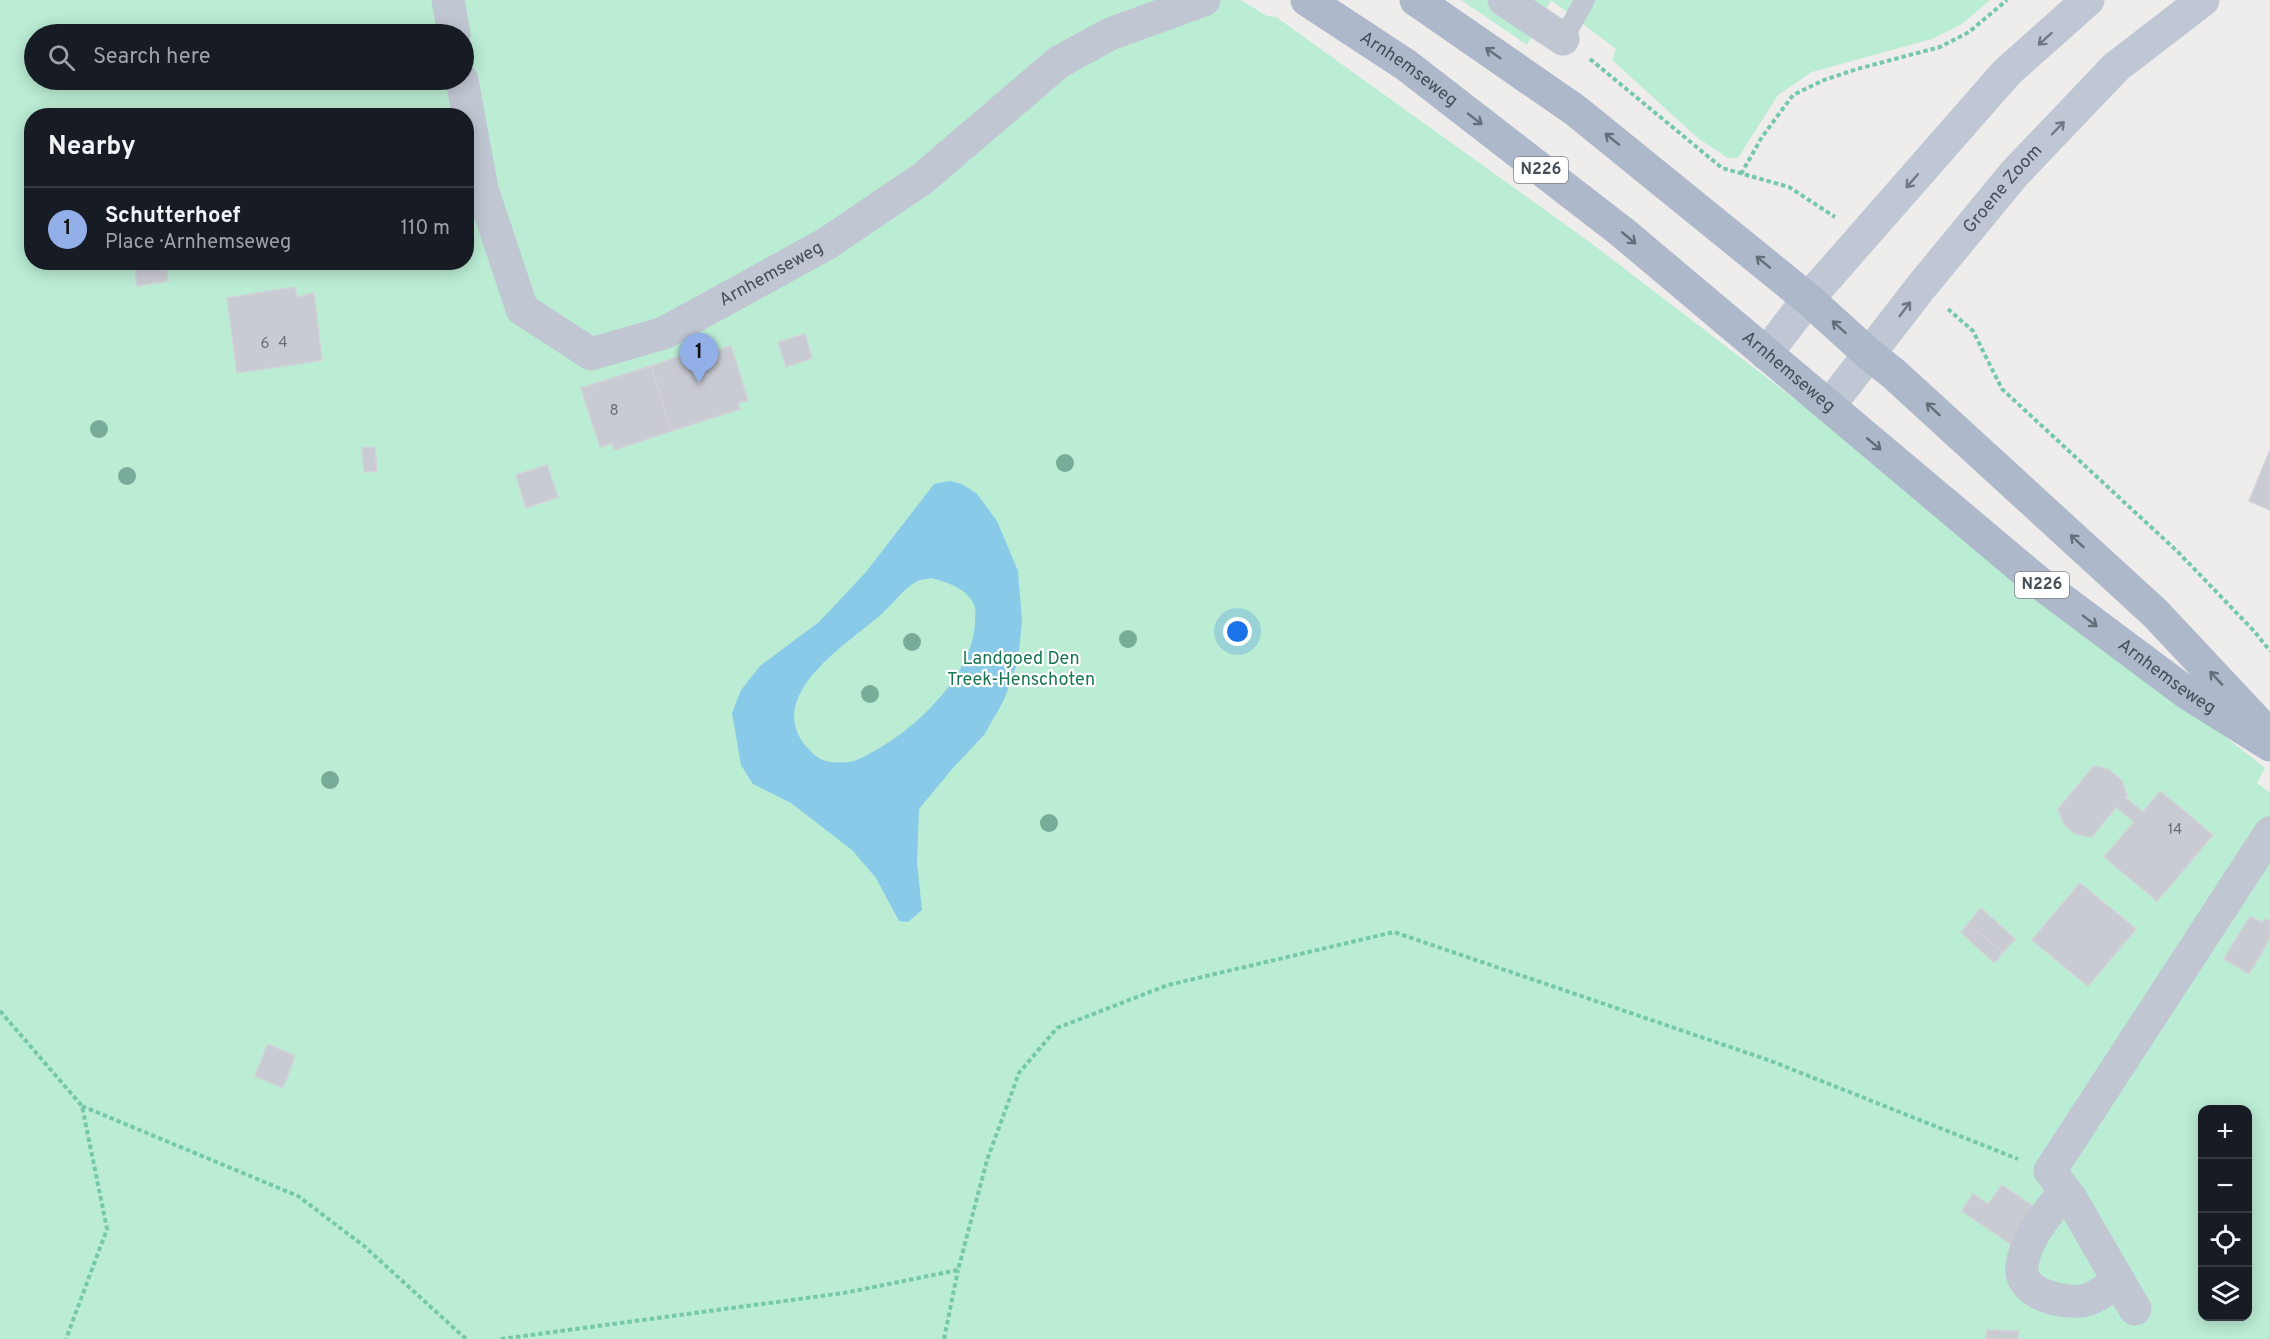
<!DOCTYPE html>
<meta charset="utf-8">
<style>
body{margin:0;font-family:Overpass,sans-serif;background:#242831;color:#f1f3f6}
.controls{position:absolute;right:18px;bottom:18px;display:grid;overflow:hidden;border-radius:12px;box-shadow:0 3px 15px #0003}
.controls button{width:54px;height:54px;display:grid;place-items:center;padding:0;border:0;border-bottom:2px solid #363941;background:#171b24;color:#f1f3f6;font:30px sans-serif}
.you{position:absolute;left:1238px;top:632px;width:21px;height:21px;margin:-15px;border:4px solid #fff;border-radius:50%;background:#1a73e8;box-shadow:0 0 0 9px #1a73e833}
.badge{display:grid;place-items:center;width:39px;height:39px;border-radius:50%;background:#92afe8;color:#111;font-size:20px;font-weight:700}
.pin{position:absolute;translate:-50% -50px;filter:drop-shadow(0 2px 3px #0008)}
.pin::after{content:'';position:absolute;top:32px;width:21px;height:18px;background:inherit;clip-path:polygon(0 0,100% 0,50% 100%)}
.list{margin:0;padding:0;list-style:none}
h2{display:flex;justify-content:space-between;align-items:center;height:78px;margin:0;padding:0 24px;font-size:26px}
h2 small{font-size:20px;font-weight:400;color:#9ea1a6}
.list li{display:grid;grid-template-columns:39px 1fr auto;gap:18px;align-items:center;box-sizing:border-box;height:84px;padding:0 24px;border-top:2px solid #363941}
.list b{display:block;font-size:22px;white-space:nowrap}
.list p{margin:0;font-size:20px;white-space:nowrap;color:#9ea1a6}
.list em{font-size:20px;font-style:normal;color:#9ea1a6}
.icon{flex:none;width:33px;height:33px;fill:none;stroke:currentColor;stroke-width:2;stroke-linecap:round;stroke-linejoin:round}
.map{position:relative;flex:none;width:2270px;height:1339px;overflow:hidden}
.search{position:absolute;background:#171b24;box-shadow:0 3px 15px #0003;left:24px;top:24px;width:450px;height:66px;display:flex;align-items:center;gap:15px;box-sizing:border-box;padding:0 21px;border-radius:33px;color:#9ea1a6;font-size:22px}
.panel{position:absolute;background:#171b24;box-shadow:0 3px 15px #0003;left:24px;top:108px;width:450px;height:162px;border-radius:24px}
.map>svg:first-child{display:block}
.green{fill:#bbecd4;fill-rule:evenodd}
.water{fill:#89cae8;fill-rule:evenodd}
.building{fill:#c9cbd2;stroke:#d1d2d8;stroke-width:1.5}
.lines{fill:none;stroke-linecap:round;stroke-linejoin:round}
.path{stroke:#75c9a9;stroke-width:4;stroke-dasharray:4.5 3;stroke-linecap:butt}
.lane{stroke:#c0c7d2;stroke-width:20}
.street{stroke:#c0c7d2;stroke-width:33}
.secondary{stroke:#bfc7d5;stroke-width:33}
.primary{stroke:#adb9cb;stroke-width:33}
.tree{fill:#79ac98}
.oneway{stroke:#707884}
.oneway2{stroke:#646e7b}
.labels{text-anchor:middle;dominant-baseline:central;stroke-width:4.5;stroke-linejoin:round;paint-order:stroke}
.number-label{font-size:15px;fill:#666d77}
.shield{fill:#fff;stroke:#7d838b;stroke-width:1.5}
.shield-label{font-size:16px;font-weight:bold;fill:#454e59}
.street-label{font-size:18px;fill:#454e59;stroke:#fff}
.park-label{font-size:18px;fill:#197753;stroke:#fff}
</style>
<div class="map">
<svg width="2270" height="1339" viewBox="0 0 2270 1339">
<rect width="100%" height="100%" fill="#efedec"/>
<!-- green -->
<g class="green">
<path d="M0,0H1241L1267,16L1276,17L1591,243L1924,498L2265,768L2257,783L2270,793V1339H0ZM34,34H464V80H34ZM32,116H466V262H32ZM2202,1110H2248V1316H2202Z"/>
<path d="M1461,0H1990L1962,24L1932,39L1812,72L1778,95L1738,158H1728L1699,139L1612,60L1616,49L1551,0L1527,45Z"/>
</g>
<!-- water -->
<path class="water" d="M950,481L962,484L977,494L997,521L1018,571L1022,621L1018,661L1004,700L984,735L953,768L919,809L917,863L922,910L908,922L899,921L876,878L852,850L791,803L753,784L741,765L732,713L741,690L760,666L819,622L866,572L934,484ZM931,578C947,582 969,589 975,607C976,611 975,617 975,621C974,673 919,726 876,750C867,755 858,761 848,762C827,764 818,761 805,745C765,696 846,644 877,618C890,608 900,592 914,583C918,580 926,579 931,578Z"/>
<!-- building -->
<g class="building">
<path d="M134,262H166L168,281L137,286Z"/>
<path d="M295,287L297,297L314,293L322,360L237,373L227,298Z"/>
<path d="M805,334L812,358L786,367L778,342Z"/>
<path d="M731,346L748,400L738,403L740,409L671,431L651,366L701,349L703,355Z"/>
<path d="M651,366L671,431L614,450L612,443L600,447L581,388Z"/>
<path d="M375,447L377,471L364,472L362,448Z"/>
<path d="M2270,450V510L2249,501Z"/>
<path d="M547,465L558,497L526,508L516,475Z"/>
<path d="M2094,766L2108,769L2122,781L2127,795L2125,797L2143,812L2160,791L2213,835L2157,901L2104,857L2134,822L2116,807L2092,837L2076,834L2064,824L2058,809Z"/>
<path d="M2080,883L2136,929L2088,986L2032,940Z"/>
<path d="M1981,908L2015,939L2003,952L1968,924Z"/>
<path d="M2250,916L2262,923L2265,919L2270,921V938L2249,974L2224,959Z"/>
<path d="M1968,924L2003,952L1994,963L1961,932Z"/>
<path d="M268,1044L295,1056L283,1088L255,1076Z"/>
<path d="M2002,1185L2036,1208L2012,1245L1962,1211L1973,1194L1988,1204Z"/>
<path d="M1987,1330L2018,1331V1339H1986Z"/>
</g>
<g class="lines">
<!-- path -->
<g class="path">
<path d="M1590,59L1722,168L1789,187L1835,217"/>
<path d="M1741,174L1762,137L1793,95L1824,80L1857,69L1940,47L1969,32L2007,0"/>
<path d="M1948,309L1973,331L2002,389L2178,552L2254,631L2270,651"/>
<path d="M0,1011L82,1106L107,1229L66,1339"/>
<path d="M82,1106L298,1196L364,1246L466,1339"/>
<path d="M501,1339L844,1293L958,1270L987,1160L1019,1073L1057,1028L1168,985L1394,932L1771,1061L2018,1159"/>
<path d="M944,1339L958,1270"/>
</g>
<!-- lane -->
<path class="lane" d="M1563,39L1585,0"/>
<!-- street -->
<g class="street">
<path d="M448,0L454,34"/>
<path d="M1504,0L1563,39"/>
<path id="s1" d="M462,80L482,189L522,309L591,354L664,333L826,244L922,179L1059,62L1110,34L1204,0"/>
<path d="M2065,1191C2048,1213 2025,1238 2022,1266C2018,1295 2066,1305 2087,1300C2097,1297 2109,1287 2119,1282"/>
<path d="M2135,1309L2070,1197L2050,1171L2270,833"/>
</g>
<!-- secondary -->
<g class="secondary">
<path d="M1766,354L1808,299L2007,72L2088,0"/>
<path id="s2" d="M1829,406L1921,287L2014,174L2116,67L2203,0"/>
</g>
<!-- primary -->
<g class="primary">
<path id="s3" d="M1307,0L1406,65L1622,232L2037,581L2187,693L2270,745"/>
<path d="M1416,0L1575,110L1808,299L1870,355L1894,374L2155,613L2261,726"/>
</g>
</g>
<!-- trees -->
<g class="tree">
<circle cx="99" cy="429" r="9"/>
<circle cx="1065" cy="463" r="9"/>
<circle cx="127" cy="476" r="9"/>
<circle cx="1128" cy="639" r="9"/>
<circle cx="912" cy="642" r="9"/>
<circle cx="870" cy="694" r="9"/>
<circle cx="330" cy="780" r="9"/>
<circle cx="1049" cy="823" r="9"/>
</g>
<!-- one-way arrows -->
<defs><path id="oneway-shaft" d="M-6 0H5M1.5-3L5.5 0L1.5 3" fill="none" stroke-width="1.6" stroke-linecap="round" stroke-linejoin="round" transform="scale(1.5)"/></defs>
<g class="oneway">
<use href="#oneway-shaft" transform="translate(2045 39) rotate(138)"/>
<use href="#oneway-shaft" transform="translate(2058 128) rotate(-46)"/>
<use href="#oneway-shaft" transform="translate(1912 181) rotate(131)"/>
<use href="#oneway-shaft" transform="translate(1905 309) rotate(-53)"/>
</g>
<g class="oneway2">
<use href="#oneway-shaft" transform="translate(1493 53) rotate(-145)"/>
<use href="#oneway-shaft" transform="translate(1475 119) rotate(38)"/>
<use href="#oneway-shaft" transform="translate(1612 139) rotate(-141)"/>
<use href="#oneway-shaft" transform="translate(1629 238) rotate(40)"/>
<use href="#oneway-shaft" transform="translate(1763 262) rotate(-141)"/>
<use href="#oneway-shaft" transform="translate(1839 327) rotate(-138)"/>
<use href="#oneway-shaft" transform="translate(1933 409) rotate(-137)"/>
<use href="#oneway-shaft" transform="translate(1874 444) rotate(40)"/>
<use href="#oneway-shaft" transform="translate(2077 541) rotate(-137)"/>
<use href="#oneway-shaft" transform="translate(2090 621) rotate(37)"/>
<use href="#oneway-shaft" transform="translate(2216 678) rotate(-133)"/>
</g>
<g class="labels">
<!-- number labels -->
<g class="number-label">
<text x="283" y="343">4</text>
<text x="265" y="344">6</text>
<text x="614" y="411">8</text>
<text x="2175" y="830">14</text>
</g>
<!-- shield labels -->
<g class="shield">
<rect x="1514" y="157" width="54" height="26" rx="4.5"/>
<rect x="2015" y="572" width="54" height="26" rx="4.5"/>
</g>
<g class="shield-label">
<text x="1541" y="170">N226</text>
<text x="2042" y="585">N226</text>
</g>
<!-- street labels -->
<g class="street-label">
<text stroke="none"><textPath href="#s3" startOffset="123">Arnhemseweg</textPath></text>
<text stroke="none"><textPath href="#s2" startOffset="278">Groene Zoom</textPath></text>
<text stroke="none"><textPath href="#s1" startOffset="518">Arnhemseweg</textPath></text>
<text stroke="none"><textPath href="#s3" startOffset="609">Arnhemseweg</textPath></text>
<text stroke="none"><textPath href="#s3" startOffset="1095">Arnhemseweg</textPath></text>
</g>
<!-- park labels -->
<g class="park-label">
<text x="1021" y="659">Landgoed Den<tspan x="1021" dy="21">Treek-Henschoten</tspan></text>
</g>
</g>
</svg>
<div class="controls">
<button>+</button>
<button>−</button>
<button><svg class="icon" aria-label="locate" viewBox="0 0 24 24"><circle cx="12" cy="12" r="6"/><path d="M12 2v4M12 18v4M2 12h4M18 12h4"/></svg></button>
<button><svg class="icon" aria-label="layers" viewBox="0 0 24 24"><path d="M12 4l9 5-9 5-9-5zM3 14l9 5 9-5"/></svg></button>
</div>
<div class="you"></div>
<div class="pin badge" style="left:699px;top:383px">1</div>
<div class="search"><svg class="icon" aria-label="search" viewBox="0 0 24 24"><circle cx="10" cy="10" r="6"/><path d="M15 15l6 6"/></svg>Search here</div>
<section class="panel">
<h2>Nearby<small></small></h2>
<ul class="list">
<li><span class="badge">1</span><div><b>Schutterhoef</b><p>Place · Arnhemseweg</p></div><em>110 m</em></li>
</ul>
</section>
</div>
